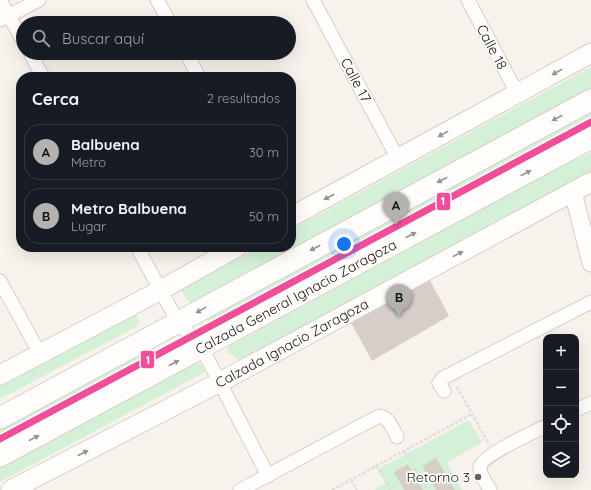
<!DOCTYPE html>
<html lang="es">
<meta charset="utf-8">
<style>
body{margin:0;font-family:Quicksand,sans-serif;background:#20242c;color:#f1f3f6}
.controls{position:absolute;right:12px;bottom:12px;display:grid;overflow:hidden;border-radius:8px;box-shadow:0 4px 16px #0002}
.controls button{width:36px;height:36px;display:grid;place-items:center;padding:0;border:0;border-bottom:1px solid #363941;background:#171b24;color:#f1f3f6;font:20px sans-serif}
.you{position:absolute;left:344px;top:244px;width:14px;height:14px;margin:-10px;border:3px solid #fff;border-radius:50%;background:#1a73e8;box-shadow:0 0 0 6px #1a73e833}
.badge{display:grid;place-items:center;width:26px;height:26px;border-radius:50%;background:#b4b2af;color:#111;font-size:13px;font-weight:700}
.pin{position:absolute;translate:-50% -33px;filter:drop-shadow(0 1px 2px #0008)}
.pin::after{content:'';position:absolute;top:21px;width:14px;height:12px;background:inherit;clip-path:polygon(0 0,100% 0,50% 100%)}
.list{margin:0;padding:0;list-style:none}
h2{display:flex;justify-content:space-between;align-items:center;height:52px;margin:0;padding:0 16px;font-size:17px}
h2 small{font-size:13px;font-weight:400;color:#9ea1a6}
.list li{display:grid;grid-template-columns:26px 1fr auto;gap:12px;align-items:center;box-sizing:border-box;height:56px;margin:0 8px 8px;padding:0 8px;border:1px solid #363941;border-radius:16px}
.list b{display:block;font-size:15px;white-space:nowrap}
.list p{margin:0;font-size:13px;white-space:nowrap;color:#9ea1a6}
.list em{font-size:13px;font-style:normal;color:#9ea1a6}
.icon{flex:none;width:22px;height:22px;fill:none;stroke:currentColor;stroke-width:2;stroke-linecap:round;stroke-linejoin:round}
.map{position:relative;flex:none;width:591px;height:490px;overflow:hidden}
.search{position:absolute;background:#171b24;box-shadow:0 4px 16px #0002;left:16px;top:16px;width:280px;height:44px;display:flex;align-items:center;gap:10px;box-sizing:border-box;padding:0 14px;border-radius:22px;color:#9ea1a6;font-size:15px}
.panel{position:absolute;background:#171b24;box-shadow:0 4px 16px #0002;left:16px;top:72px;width:280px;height:180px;border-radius:16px}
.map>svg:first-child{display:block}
.green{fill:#d4f1d8}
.building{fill:#d7cfc7}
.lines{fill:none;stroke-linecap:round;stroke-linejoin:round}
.minor-casing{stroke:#d6cfc7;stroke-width:15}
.tertiary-casing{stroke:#d6cfc7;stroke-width:19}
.secondary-casing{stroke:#d6cfc7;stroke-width:21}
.primary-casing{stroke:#d6cfc7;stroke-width:23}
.path{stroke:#deddda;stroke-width:2.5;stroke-dasharray:3 2;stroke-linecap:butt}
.minor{stroke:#fefdfc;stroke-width:13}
.tertiary{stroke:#fefdfc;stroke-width:17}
.secondary{stroke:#fefdfc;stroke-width:19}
.primary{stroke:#fefdfc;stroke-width:21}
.metro-1-casing{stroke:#fff;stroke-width:10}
.metro-1{stroke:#f04e98;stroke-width:7}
.oneway{fill:#98948f}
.poi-dot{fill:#696258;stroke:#fff;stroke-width:1.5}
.labels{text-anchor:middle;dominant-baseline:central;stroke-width:3.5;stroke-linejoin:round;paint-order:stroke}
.street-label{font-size:14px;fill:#1c1409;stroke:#fff}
.poi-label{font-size:14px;fill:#1c1409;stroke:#fff;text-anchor:end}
.line-badge{stroke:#fff;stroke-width:1.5}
.badge-label{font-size:11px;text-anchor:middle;font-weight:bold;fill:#fff}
</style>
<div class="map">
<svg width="591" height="490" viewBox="0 0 591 490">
<rect width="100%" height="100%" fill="#f8f2ec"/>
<!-- green -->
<g class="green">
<path d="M591,67V89L192,304L185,297L181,290L260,247H291V230Z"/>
<path d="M591,111V127L220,327L211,329L206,325L209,317Z"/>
<path d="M591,153V173L241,361L227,352L228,347L570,162Z"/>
<path d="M132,311L137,315L139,321L136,327L0,399V380Z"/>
<path d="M148,344L154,348L153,353L145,358L0,436V422Z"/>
<path d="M193,357L207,371L0,482V456Z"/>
<path d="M469,420L482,442L447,463L462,490H374L386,483L378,469Z"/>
</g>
<!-- building -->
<g class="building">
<path d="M426,273L449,316L372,361L348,317Z"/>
<path d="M436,458L455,490H436L422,466Z"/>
<path d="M408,464L423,490H404L394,472Z"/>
</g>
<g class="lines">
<!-- minor casing -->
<g class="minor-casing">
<g id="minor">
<path d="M0,0L23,41"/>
<path d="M157,0L170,23"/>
<path d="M313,0L398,159"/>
<path d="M468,0L517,93"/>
<path d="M0,20L39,0"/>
<path d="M30,53L43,77"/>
<path d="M186,53L199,77"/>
<path d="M137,247L178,322L202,348L268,476"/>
<path d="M0,281L40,354"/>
<path d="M444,391L439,383L443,378L591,302"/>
<path d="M576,410L591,403"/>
<path d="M240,490L379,416C389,417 393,429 397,437"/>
<path d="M490,490C487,484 479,474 480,467C481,456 534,432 546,426"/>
</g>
</g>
<!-- tertiary casing -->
<g class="tertiary-casing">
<path id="tertiary" d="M573,192L591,263"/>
</g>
<!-- secondary casing -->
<g class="secondary-casing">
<g id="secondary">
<path d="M291,217L591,53"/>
<path d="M0,375L161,290L237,247"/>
<path id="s1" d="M11,490L220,382L591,182"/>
</g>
</g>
<!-- primary casing -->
<g class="primary-casing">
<g id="primary">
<path d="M0,418L591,100"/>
<path id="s2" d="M0,456L591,138"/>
</g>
</g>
<!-- path -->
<g class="path">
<path d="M457,387L489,444"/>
<path d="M404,451L427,490"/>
<path d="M376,466L391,490"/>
<path d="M351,480L357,490"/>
<path d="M332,490L472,414"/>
</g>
<!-- minor -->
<use href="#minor" class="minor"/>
<!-- tertiary -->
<use href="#tertiary" class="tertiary"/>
<!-- secondary -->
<use href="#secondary" class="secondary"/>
<!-- primary -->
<use href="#primary" class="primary"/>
<!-- metro-1 casing -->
<g class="metro-1-casing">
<path id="metro-1" d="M0,439L591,122"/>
</g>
<!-- metro-1 -->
<use href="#metro-1" class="metro-1"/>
</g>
<!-- one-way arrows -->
<defs><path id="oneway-solid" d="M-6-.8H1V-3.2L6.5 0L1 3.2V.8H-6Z"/></defs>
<g class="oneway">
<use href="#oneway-solid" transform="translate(557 72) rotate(151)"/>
<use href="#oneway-solid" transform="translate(557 118) rotate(152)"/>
<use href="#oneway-solid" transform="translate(443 134) rotate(151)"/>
<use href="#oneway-solid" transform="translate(526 173) rotate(-28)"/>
<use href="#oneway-solid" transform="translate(442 180) rotate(152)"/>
<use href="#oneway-solid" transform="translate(329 197) rotate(152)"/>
<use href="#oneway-solid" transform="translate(411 235) rotate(-28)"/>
<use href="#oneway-solid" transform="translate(315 248) rotate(152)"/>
<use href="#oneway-solid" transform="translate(458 254) rotate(-28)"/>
<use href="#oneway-solid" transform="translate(201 310) rotate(151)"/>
<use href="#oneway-solid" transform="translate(174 363) rotate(-28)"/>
<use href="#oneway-solid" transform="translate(34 438) rotate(-28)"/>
<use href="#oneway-solid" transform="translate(83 453) rotate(-27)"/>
</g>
<!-- markers -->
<circle class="poi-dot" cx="478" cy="477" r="4"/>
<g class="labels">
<!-- street labels -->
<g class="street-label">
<text transform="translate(492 47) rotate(62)">Calle 18</text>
<text transform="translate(356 80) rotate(62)">Calle 17</text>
<text stroke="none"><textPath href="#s2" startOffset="336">Calzada General Ignacio Zaragoza</textPath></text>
<text stroke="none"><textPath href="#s1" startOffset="317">Calzada Ignacio Zaragoza</textPath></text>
</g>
<!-- poi labels -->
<g class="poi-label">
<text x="470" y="477">Retorno 3</text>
</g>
</g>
<g class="line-badge">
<rect x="436" y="192" width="15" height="19" rx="4" fill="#f04e98"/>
<rect x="140" y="350" width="15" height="19" rx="4" fill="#f04e98"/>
</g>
<g class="badge-label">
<text x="443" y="205">1</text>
<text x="148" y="364">1</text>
</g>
</svg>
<div class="controls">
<button>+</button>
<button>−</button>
<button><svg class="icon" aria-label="locate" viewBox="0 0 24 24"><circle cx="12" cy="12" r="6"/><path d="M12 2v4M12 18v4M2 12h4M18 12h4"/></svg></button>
<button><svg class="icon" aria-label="layers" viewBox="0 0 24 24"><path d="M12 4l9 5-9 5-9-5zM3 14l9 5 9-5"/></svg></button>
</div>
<div class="you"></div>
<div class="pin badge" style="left:396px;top:225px">A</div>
<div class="pin badge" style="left:399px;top:317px">B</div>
<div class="search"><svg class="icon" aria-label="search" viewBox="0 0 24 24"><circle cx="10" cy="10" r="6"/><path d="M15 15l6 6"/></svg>Buscar aquí</div>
<section class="panel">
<h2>Cerca<small>2 resultados</small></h2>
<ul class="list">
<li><span class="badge">A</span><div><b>Balbuena</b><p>Metro</p></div><em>30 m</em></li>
<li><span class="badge">B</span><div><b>Metro Balbuena</b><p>Lugar</p></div><em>50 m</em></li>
</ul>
</section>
</div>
